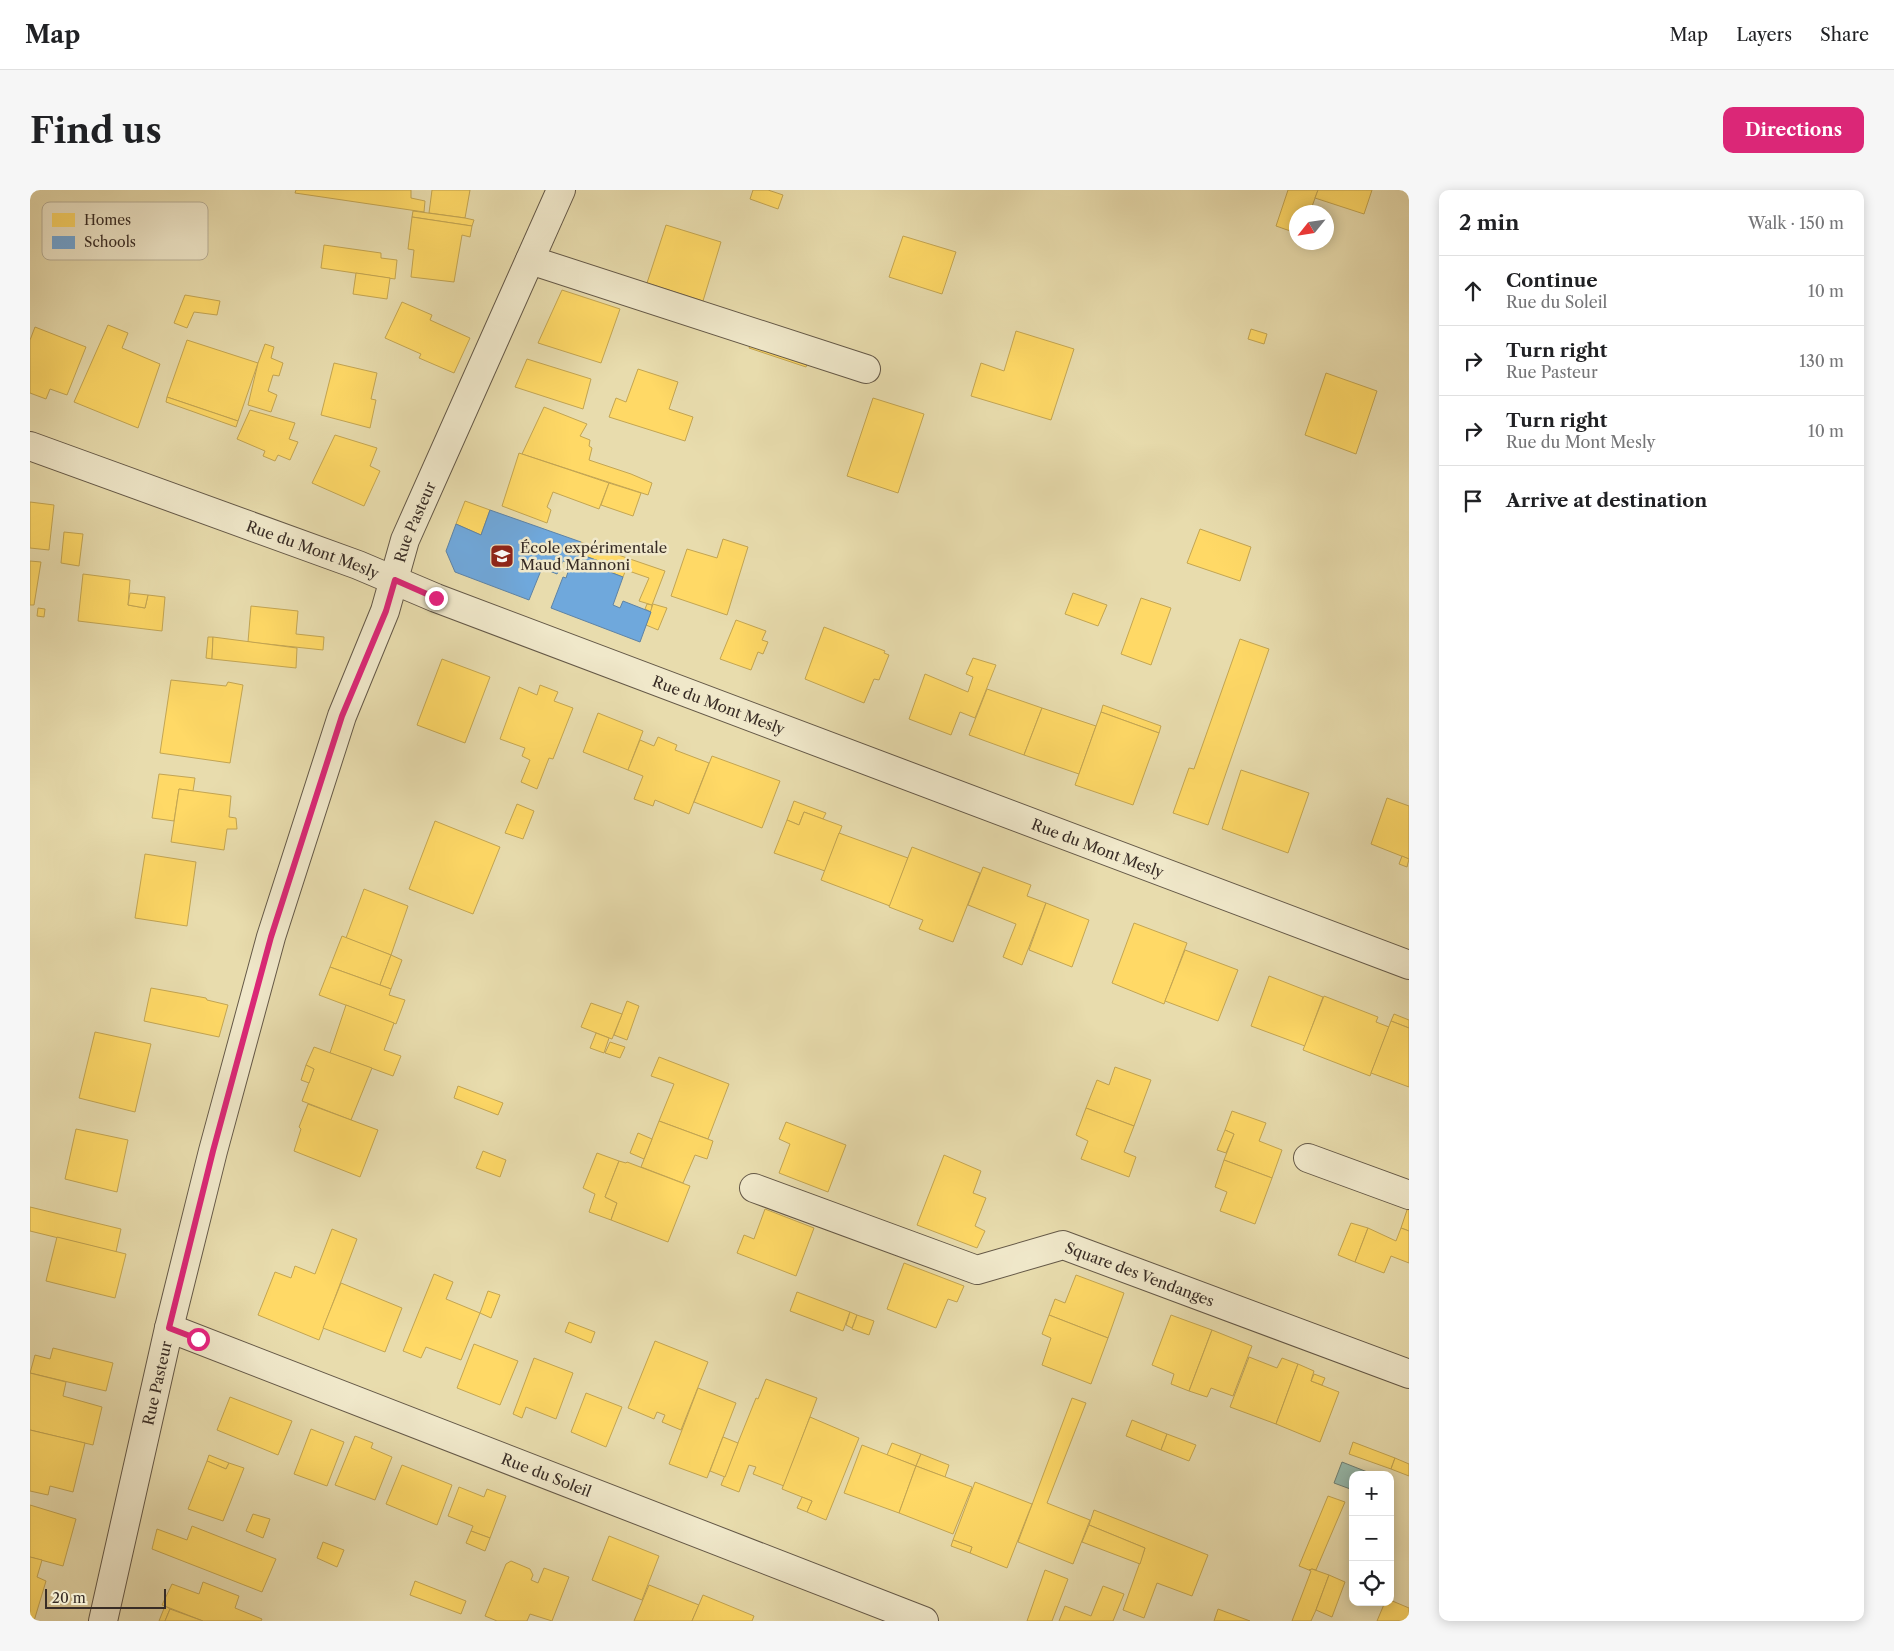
<!DOCTYPE html>
<meta charset="utf-8">
<style>
body{margin:0;font-family:"Libre Caslon Text",serif;background:#f6f6f6;color:#202124}
.controls{position:absolute;right:15px;bottom:15px;display:grid;overflow:hidden;border-radius:10px;box-shadow:0 2px 12px #0003}
.controls button{width:45px;height:45px;display:grid;place-items:center;padding:0;border:0;border-bottom:1px solid #e0e0e0;background:#fff;color:#202124;font:25px sans-serif}
.compass{position:absolute;left:1259px;top:15px;width:45px;height:45px;border-radius:50%;background:#fff;box-shadow:0 2px 12px #0003;rotate:240deg}
.scale{position:absolute;left:15px;bottom:12px;width:121px;box-sizing:border-box;padding-left:5px;border:2px solid #382c25;border-top:0;font-size:14px;line-height:18px;white-space:nowrap;color:#382c25;-webkit-text-stroke:4px #f0e8ca;paint-order:stroke}
.stop{position:absolute;width:15px;height:15px;margin:-11px;border:4px solid #db2777;border-radius:50%;background:#fff}
.stop.end{background:#db2777;border-color:#fff;box-shadow:0 1px 5px #0008}
.list{margin:0;padding:0;list-style:none}
h2{display:flex;justify-content:space-between;align-items:center;height:65px;margin:0;padding:0 20px;font-size:21px}
h2 small{font-size:16px;font-weight:400;color:#757577}
.list li{display:grid;grid-template-columns:32px 1fr auto;gap:15px;align-items:center;box-sizing:border-box;height:70px;padding:0 20px;border-top:1px solid #e0e0e0}
.list b{display:block;font-size:19px;white-space:nowrap}
.list p{margin:0;font-size:16px;white-space:nowrap;color:#757577}
.list em{font-size:16px;font-style:normal;color:#757577}
.icon{flex:none;width:28px;height:28px;fill:none;stroke:currentColor;stroke-width:2;stroke-linecap:round;stroke-linejoin:round}
.map{position:relative;flex:none;width:1379px;height:1431px;overflow:hidden;border-radius:10px}
header{display:flex;align-items:center;gap:30px;box-sizing:border-box;height:70px;padding:0 25px;background:#fff;border-bottom:1px solid #e0e0e0}
header strong{font-size:24px}
nav{display:flex;gap:28px;margin-inline-start:auto;font-size:18px}
.intro{display:flex;align-items:center;justify-content:space-between;box-sizing:border-box;height:120px;padding:0 30px}
h1{margin:0;font-size:35px}
.button{padding:12px 22px;border-radius:10px;background:#db2777;color:#fff;font-size:18px;font-weight:700}
main{display:flex;gap:30px;padding:0 30px}
aside{flex:1;background:#fff;border-radius:10px;box-shadow:0 2px 12px #0003}
.map>svg:first-child{display:block}
.water{fill:#97bbae;stroke:#718277}
.homes{fill:#ffd966;stroke:#c3a552}
.schools{fill:#6fa8dc;stroke:#5e83a5}
.lines{fill:none;stroke-linecap:round;stroke-linejoin:round}
.minor-casing{stroke:#645847;stroke-width:30}
.minor{stroke:#f0e8ca;stroke-width:28}
.route{stroke:#db2777;stroke-width:6}
.labels{text-anchor:middle;dominant-baseline:central;stroke-width:5;stroke-linejoin:round;paint-order:stroke}
.street-label{font-size:15px;fill:#382c25;stroke:#f0e8ca}
.poi-label{font-size:15px;fill:#382c25;stroke:#f0e8ca;text-anchor:start}
.key{fill:#f0e8ca;stroke:#b9b098;stroke-width:1}
.key-label{font-size:14px;fill:#382c25}
</style>
<header>
<strong>Map</strong>
<nav><a>Map</a><a>Layers</a><a>Share</a></nav>
</header>
<div class="intro"><h1>Find us</h1><a class="button">Directions</a></div>
<main>
<div class="map">
<svg width="1379" height="1431" viewBox="0 0 1379 1431">
<rect width="100%" height="100%" fill="#e8dcad"/>
<filter id="stains"><feTurbulence type="fractalNoise" baseFrequency=".004" numOctaves="4"/><feColorMatrix values="0 0 0 0 .2 0 0 0 0 .09 0 0 0 0 .02 0 0 0 .5 -.17"/></filter>
<radialGradient id="worn" r=".72"><stop offset=".6" stop-color="#630" stop-opacity="0"/><stop offset="1" stop-color="#630" stop-opacity=".3"/></radialGradient>
<!-- water -->
<path class="water" d="M1312,1272L1345,1285H1323V1300L1304,1293Z"/>
<!-- homes -->
<g class="homes">
<path d="M266,0H381V8L395,11L394,22L265,3Z"/>
<path d="M402,0H440L435,28L399,23Z"/>
<path d="M723,0H738L753,5L748,19L720,9Z"/>
<path d="M1258,0H1288L1280,22H1266V43L1246,36Z"/>
<path d="M1288,0H1342L1334,24L1285,8Z"/>
<path d="M383,21L435,28L444,30L442,36L382,27Z"/>
<path d="M382,27L442,36L440,47L432,45L424,92L381,87L384,60L378,59Z"/>
<path d="M636,35L691,52L673,111L617,93Z"/>
<path d="M873,46L926,62L912,104L859,87Z"/>
<path d="M294,55L351,63V68L367,70L365,89L291,78Z"/>
<path d="M326,83L360,88L357,109L323,104Z"/>
<path d="M532,100L590,119L571,173L508,153Z"/>
<path d="M155,105L190,111L187,125L164,122L157,138L144,133Z"/>
<path d="M372,112L402,125L400,130L440,148L424,183L389,168L391,164L355,148Z"/>
<path d="M78,135L98,143L92,158L130,174L108,238L44,212Z"/>
<path d="M5,137L56,157L37,205L20,199L16,209L0,203V150Z"/>
<path d="M1221,139L1237,144L1234,154L1218,149Z"/>
<path d="M986,141L1044,159L1021,230L941,206L951,173L974,181Z"/>
<path d="M157,150L228,173L208,231L137,207Z"/>
<path d="M722,151L779,169L776,177L719,158Z"/>
<path d="M235,154L244,157L241,168L253,173L249,186L243,185L238,201L247,205L241,222L218,215L228,173Z"/>
<path d="M497,169L561,189L553,219L485,197Z"/>
<path d="M304,173L347,183L341,209L346,210L340,238L291,225Z"/>
<path d="M608,179L648,192L639,219L663,227L655,251L579,227L586,208L596,212Z"/>
<path d="M1296,183L1347,201L1326,264L1275,245Z"/>
<path d="M137,207L208,231L206,237L136,212Z"/>
<path d="M843,208L894,224L868,303L817,286Z"/>
<path d="M514,217L557,234L550,246L560,250L559,256L562,258L559,270L601,284L622,293L618,305L492,264Z"/>
<path d="M220,220L265,233L259,249L268,252L260,270L248,265L245,271L233,266L235,261L207,249Z"/>
<path d="M305,245L347,258L340,276L350,281L334,316L282,293Z"/>
<path d="M489,263L579,293L569,319L523,302L517,317L521,320L517,333L472,316Z"/>
<path d="M579,293L611,303L603,326L571,315Z"/>
<path d="M435,311L460,320L451,345L426,334Z"/>
<path d="M0,312L24,315L19,360L0,358Z"/>
<path d="M1170,339L1221,357L1210,391L1157,373Z"/>
<path d="M34,342L53,344L49,376L31,373Z"/>
<path d="M693,349L718,357L697,425L641,406L657,359L687,368Z"/>
<path d="M551,352L600,369L593,387L572,379L574,373L547,363Z"/>
<path d="M600,369L635,381L622,415L609,411L619,388L596,380Z"/>
<path d="M0,371L11,372L4,415H0Z"/>
<path d="M53,384L100,390L98,415L115,418L118,405L135,407L132,441L48,431Z"/>
<path d="M100,403L118,405L115,418L98,415Z"/>
<path d="M1043,403L1077,415L1068,436L1035,424Z"/>
<path d="M1111,408L1141,418L1121,475L1091,464Z"/>
<path d="M617,414L622,415L621,422L615,419Z"/>
<path d="M623,414L637,418L628,440L616,435Z"/>
<path d="M221,416L268,421L266,444L294,447L293,460L218,452Z"/>
<path d="M8,418L15,419L14,427L7,426Z"/>
<path d="M706,430L736,441L732,450L738,452L733,464L728,462L721,480L690,469Z"/>
<path d="M794,437L855,461L854,463L859,465L849,490L844,489L834,513L775,489Z"/>
<path d="M178,447H183L182,469L176,468Z"/>
<path d="M183,447L267,458L266,478L182,469Z"/>
<path d="M1210,449L1239,459L1178,635L1143,623L1159,578L1164,579Z"/>
<path d="M943,468L966,475L945,528L930,522L921,545L879,529L895,484L938,502L943,487L936,484Z"/>
<path d="M412,469L460,487L435,553L387,535Z"/>
<path d="M141,490L196,496L198,492L213,495L200,573L130,563Z"/>
<path d="M510,495L528,502L524,511L543,518L523,569L519,568L507,599L491,592L500,570L492,566L495,558L470,549L489,497L507,505Z"/>
<path d="M957,499L1012,518L994,565L939,545Z"/>
<path d="M1073,515L1131,536L1129,543L1071,522Z"/>
<path d="M1012,518L1066,536L1049,584L994,565Z"/>
<path d="M1071,522L1129,543L1103,615L1045,595Z"/>
<path d="M568,523L613,541L598,580L553,562Z"/>
<path d="M628,547L647,555L645,560L679,573L659,624L625,610L623,616L604,609L613,586L598,580L610,550L624,556Z"/>
<path d="M682,566L750,591L732,638L664,612Z"/>
<path d="M1211,580L1279,603L1258,663L1192,639Z"/>
<path d="M129,584L165,588L163,601L149,599L144,631L122,628Z"/>
<path d="M149,599L201,606L199,627L206,628L207,639H197L194,660L141,652Z"/>
<path d="M1357,608L1379,616V669L1341,654Z"/>
<path d="M764,611L796,623L793,629L774,622L769,635L757,630Z"/>
<path d="M487,614L504,621L493,649L475,643Z"/>
<path d="M774,622L812,636L795,681L744,663L757,630L769,635Z"/>
<path d="M405,631L470,657L443,724L379,699Z"/>
<path d="M809,643L878,668L860,716L791,690Z"/>
<path d="M882,657L950,683L923,752L889,739L893,730L859,717Z"/>
<path d="M115,664L166,672L157,736L105,728Z"/>
<path d="M1372,666L1379,669L1377,677L1369,674Z"/>
<path d="M953,677L1001,695L997,706L1016,713L992,775L973,767L986,734L938,715Z"/>
<path d="M334,699L378,716L361,765L316,748Z"/>
<path d="M1016,713L1059,730L1042,777L999,760Z"/>
<path d="M1104,733L1157,753L1134,814L1082,793Z"/>
<path d="M312,746L361,765L350,795L300,777Z"/>
<path d="M1155,760L1208,780L1188,831L1135,811Z"/>
<path d="M361,765L372,770L361,799L350,795Z"/>
<path d="M300,777L361,799L359,805L375,810L366,834L289,805Z"/>
<path d="M1239,786L1293,807L1275,856L1221,836Z"/>
<path d="M121,798L176,808L177,810L198,815L189,847L114,831Z"/>
<path d="M1294,806L1348,827L1346,832L1359,837L1340,886L1273,860Z"/>
<path d="M597,811L609,816L597,850L584,845Z"/>
<path d="M561,813L592,824L582,849L551,837Z"/>
<path d="M316,815L364,833L354,860L371,866L363,886L300,863Z"/>
<path d="M1364,824L1379,830V838L1361,831Z"/>
<path d="M1361,831L1379,838V897L1341,883Z"/>
<path d="M65,842L121,854L105,922L49,908Z"/>
<path d="M566,843L579,848L574,863L560,858Z"/>
<path d="M580,852L595,857L590,868L575,863Z"/>
<path d="M284,857L342,878L321,930L272,911L284,879L276,875Z"/>
<path d="M629,867L699,894L678,949L629,931L644,894L621,886Z"/>
<path d="M276,875L284,879L279,893L271,890Z"/>
<path d="M1085,877L1121,890L1104,936L1056,918L1067,890L1079,895Z"/>
<path d="M428,896L473,913L468,925L424,908Z"/>
<path d="M278,914L348,940L330,987L264,961L271,939L269,937Z"/>
<path d="M1056,918L1104,936L1094,962L1106,967L1099,987L1051,969L1058,951L1046,945Z"/>
<path d="M1202,921L1236,933L1229,951L1252,960L1242,988L1194,970L1204,944L1195,940Z"/>
<path d="M629,931L683,951L677,969L665,965L653,993L611,977Z"/>
<path d="M756,932L816,955L798,1002L749,983L760,954L749,949Z"/>
<path d="M46,939L98,950L87,1002L35,989Z"/>
<path d="M1195,940L1204,944L1196,963L1187,960Z"/>
<path d="M608,943L622,949L614,969L600,963Z"/>
<path d="M453,961L476,970L470,987L446,978Z"/>
<path d="M567,963L589,971L575,1007L587,1013L581,1030L559,1022L565,1004L553,998Z"/>
<path d="M914,965L951,981L943,1003L956,1008L945,1036L955,1041L947,1058L887,1035Z"/>
<path d="M1194,970L1242,988L1225,1034L1190,1021L1197,1002L1185,997Z"/>
<path d="M589,971L596,973L597,972L660,996L638,1052L581,1030L587,1013L575,1007Z"/>
<path d="M1379,1014V1041L1371,1038Z"/>
<path d="M0,1017L91,1039L86,1062L0,1041Z"/>
<path d="M735,1019L784,1038L766,1086L707,1063L714,1045L724,1049Z"/>
<path d="M1321,1033L1338,1038L1325,1072L1308,1065Z"/>
<path d="M1338,1038L1366,1051L1371,1038L1379,1041V1073L1361,1066L1354,1083L1325,1072Z"/>
<path d="M302,1039L327,1049L289,1150L228,1125L245,1082L261,1088L265,1076L285,1084Z"/>
<path d="M27,1047L96,1064L85,1108L16,1091Z"/>
<path d="M874,1073L934,1096L927,1112L918,1109L906,1138L857,1119Z"/>
<path d="M404,1084L423,1092L416,1109L450,1123L431,1170L396,1157L391,1168L373,1161Z"/>
<path d="M1046,1085L1094,1103L1078,1148L1019,1125L1025,1109L1035,1113Z"/>
<path d="M311,1093L372,1118L355,1162L293,1138Z"/>
<path d="M458,1101L470,1105L461,1128L450,1123Z"/>
<path d="M767,1102L820,1122L813,1141L760,1121Z"/>
<path d="M820,1122L827,1125L822,1138L816,1135Z"/>
<path d="M827,1125L844,1131L839,1145L822,1139Z"/>
<path d="M1019,1125L1078,1148L1061,1194L1012,1175L1021,1148L1012,1144Z"/>
<path d="M1141,1125L1182,1140L1159,1201L1141,1194L1144,1184L1122,1175Z"/>
<path d="M539,1132L565,1142L561,1153L535,1142Z"/>
<path d="M1182,1140L1222,1156L1203,1206L1181,1198L1177,1207L1159,1201Z"/>
<path d="M625,1151L678,1172L651,1240L632,1232L635,1225L627,1222L624,1229L598,1218Z"/>
<path d="M444,1154L488,1171L470,1215L427,1198Z"/>
<path d="M23,1158L83,1173L76,1201L0,1183L5,1165L20,1169Z"/>
<path d="M1219,1167L1247,1178L1252,1168L1268,1174L1246,1234L1200,1217Z"/>
<path d="M504,1168L543,1183L526,1229L496,1217L492,1228L483,1224Z"/>
<path d="M1268,1174L1284,1181L1281,1191L1309,1202L1290,1252L1246,1234Z"/>
<path d="M0,1183L36,1192L33,1206L72,1217L63,1255L0,1240Z"/>
<path d="M1284,1184L1295,1188L1292,1195L1281,1191Z"/>
<path d="M736,1189L787,1208L754,1296L723,1284L726,1277L719,1275L709,1302L691,1295L726,1208L728,1209Z"/>
<path d="M668,1198L706,1213L677,1288L639,1274Z"/>
<path d="M556,1203L592,1217L576,1257L541,1242Z"/>
<path d="M200,1207L262,1231L248,1265L187,1240Z"/>
<path d="M1042,1208L1056,1213L1017,1313L1060,1330L1043,1374L988,1352Z"/>
<path d="M780,1227L829,1248L796,1330L777,1322L782,1311L752,1299Z"/>
<path d="M1102,1230L1137,1244L1131,1260L1096,1246Z"/>
<path d="M281,1239L314,1252L297,1296L264,1284Z"/>
<path d="M0,1240L55,1253L43,1302L20,1296L18,1305L0,1301Z"/>
<path d="M1137,1244L1166,1255L1159,1271L1131,1260Z"/>
<path d="M325,1246L343,1253L341,1258L362,1267L345,1310L305,1295Z"/>
<path d="M693,1247L708,1253L695,1287L680,1281Z"/>
<path d="M1323,1252L1365,1268L1361,1279L1319,1264Z"/>
<path d="M862,1253L891,1264L886,1276L857,1265Z"/>
<path d="M832,1255L886,1276L869,1323L814,1303Z"/>
<path d="M891,1264L919,1275L915,1287L886,1276Z"/>
<path d="M179,1265L199,1273L196,1279L177,1271Z"/>
<path d="M1365,1268L1379,1274V1286L1361,1279Z"/>
<path d="M177,1271L196,1279L199,1273L214,1278L193,1331L158,1319Z"/>
<path d="M372,1275L422,1295L407,1335L356,1314Z"/>
<path d="M886,1276L942,1297L923,1344L869,1323Z"/>
<path d="M945,1292L1002,1314L977,1378L940,1363L942,1357L923,1350Z"/>
<path d="M429,1297L454,1307L457,1299L476,1306L460,1348L441,1341L443,1336L418,1326Z"/>
<path d="M1298,1306L1315,1312L1286,1380L1282,1379L1279,1380L1269,1376Z"/>
<path d="M772,1307L782,1311L777,1322L767,1318Z"/>
<path d="M0,1315L46,1329L33,1376L0,1367Z"/>
<path d="M1064,1320L1178,1365L1162,1406L1127,1393L1114,1428L1093,1420L1115,1358L1059,1335Z"/>
<path d="M223,1324L240,1329L233,1348L216,1341Z"/>
<path d="M1059,1335L1115,1358L1110,1374L1052,1352Z"/>
<path d="M162,1336L246,1369L232,1402L122,1359L127,1339L157,1350Z"/>
<path d="M441,1341L460,1348L455,1361L436,1353Z"/>
<path d="M579,1346L629,1366L612,1410L562,1390Z"/>
<path d="M923,1350L942,1357L940,1363L921,1356Z"/>
<path d="M293,1352L314,1360L307,1377L287,1368Z"/>
<path d="M0,1367L12,1370L7,1387L16,1391L4,1431H0Z"/>
<path d="M481,1371L500,1379L503,1385L501,1390L508,1393L514,1378L539,1387L522,1431L500,1424L497,1431H467L455,1426L476,1374Z"/>
<path d="M1282,1379L1299,1385L1286,1420L1281,1431H1262L1281,1381L1279,1380Z"/>
<path d="M1015,1380L1038,1389L1022,1431H997Z"/>
<path d="M1299,1385L1315,1392L1302,1427L1286,1420Z"/>
<path d="M385,1391L436,1411L431,1424L380,1405Z"/>
<path d="M173,1392L209,1406L205,1418L232,1429L231,1431H173L132,1415L142,1394L169,1404Z"/>
<path d="M619,1395L669,1415L662,1431H604Z"/>
<path d="M1073,1396L1094,1404L1083,1431H1029L1035,1416L1061,1426Z"/>
<path d="M673,1405L724,1426L722,1431H662Z"/>
<path d="M1360,1410L1379,1418V1431H1347L1355,1412H1360Z"/>
<path d="M135,1416L140,1419L135,1431H129Z"/>
<path d="M140,1419L173,1431H135Z"/>
<path d="M1188,1419L1220,1431H1184Z"/>
</g>
<!-- schools -->
<path class="schools" d="M460,320L551,352L547,363L574,373L572,379L593,387L583,415L590,418L593,411L621,422L610,452L521,418L533,387L536,388L541,373L533,371L527,384L512,378L499,410L425,382L416,361L426,334L451,345Z"/>
<g class="lines">
<!-- minor casing -->
<g class="minor-casing">
<g id="minor">
<path d="M500,70L836,179"/>
<path id="s1" d="M0,256L328,375L406,408L1379,775"/>
<path d="M1278,968L1379,1005"/>
<path id="s2" d="M724,998L947,1080L1033,1055L1379,1184"/>
<path id="s3" d="M139,1138L894,1431"/>
<path id="s4" d="M73,1431L139,1138L183,961L241,747L312,526L355,421L375,350L531,0"/>
</g>
</g>
<!-- minor -->
<use href="#minor" class="minor"/>
</g>
<g class="lines">
<!-- route -->
<path class="route" d="M168,1149L139,1138L183,961L241,747L312,526L356,421L365,390L406,408"/>
</g>
<!-- icons -->
<defs>
<g id="school-square" transform="scale(1.25)"><rect x="-9" y="-9" width="18" height="18" rx="4" fill="#8f2418" stroke="#f0e8ca"/><path d="M0-5L7-2L0 1L-7-2ZM-4 1L0 2.5L4 1V4Q0 6-4 4Z" fill="#fff"/></g>
</defs>
<g fill-rule="evenodd">
<use href="#school-square" x="472" y="366"/>
</g>
<g class="labels">
<!-- street labels -->
<g class="street-label">
<text stroke="none"><textPath href="#s4" startOffset="1144">Rue Pasteur</textPath></text>
<text stroke="none"><textPath href="#s1" startOffset="301">Rue du Mont Mesly</textPath></text>
<text stroke="none"><textPath href="#s1" startOffset="736">Rue du Mont Mesly</textPath></text>
<text stroke="none"><textPath href="#s1" startOffset="1141">Rue du Mont Mesly</textPath></text>
<text stroke="none"><textPath href="#s2" startOffset="409">Square des Vendanges</textPath></text>
<text stroke="none"><textPath href="#s4" startOffset="244">Rue Pasteur</textPath></text>
<text stroke="none"><textPath href="#s3" startOffset="405">Rue du Soleil</textPath></text>
</g>
<!-- poi labels -->
<g class="poi-label">
<text x="490" y="357">École expérimentale<tspan x="490" dy="17">Maud Mannoni</tspan></text>
</g>
</g>
<!-- legend -->
<rect x="12" y="12" width="166" height="58" rx="8" class="key"/>
<rect x="22" y="23" width="23" height="14" fill="#ffd966"/>
<rect x="22" y="46" width="23" height="13" fill="#6fa8dc"/>
<g class="key-label">
<text x="54" y="35">Homes</text>
<text x="54" y="57">Schools</text>
</g>
<rect width="100%" height="100%" filter="url(#stains)"/>
<rect width="100%" height="100%" fill="url(#worn)"/>
</svg>
<div class="controls">
<button>+</button>
<button>−</button>
<button><svg class="icon" aria-label="locate" viewBox="0 0 24 24"><circle cx="12" cy="12" r="6"/><path d="M12 2v4M12 18v4M2 12h4M18 12h4"/></svg></button>
</div>
<svg class="compass" viewBox="-18 -18 36 36"><path d="M0-13l5 13h-10z" fill="#e53935"/><path d="M0 13l5-13h-10z" fill="#757577"/></svg>
<div class="scale">20 m</div>
<div class="stop" style="left:168px;top:1149px"></div>
<div class="stop end" style="left:406px;top:408px"></div>
</div>
<aside>
<h2>2 min<small>Walk · 150 m</small></h2>
<ul class="list">
<li><svg class="icon" aria-label="ahead" viewBox="0 0 24 24"><path d="M12 20V5M6 11l6-6 6 6"/></svg><div><b>Continue</b><p>Rue du Soleil</p></div><em>10 m</em></li>
<li><svg class="icon" aria-label="right" viewBox="0 0 24 24"><path d="M7 20v-9h11M14 6l5 5-5 5"/></svg><div><b>Turn right</b><p>Rue Pasteur</p></div><em>130 m</em></li>
<li><svg class="icon" aria-label="right" viewBox="0 0 24 24"><path d="M7 20v-9h11M14 6l5 5-5 5"/></svg><div><b>Turn right</b><p>Rue du Mont Mesly</p></div><em>10 m</em></li>
<li><svg class="icon" aria-label="arrive" viewBox="0 0 24 24"><path d="M6 21V4h12l-3 4 3 4H6"/></svg><div><b>Arrive at destination</b></div></li>
</ul>
</aside>
</main>
